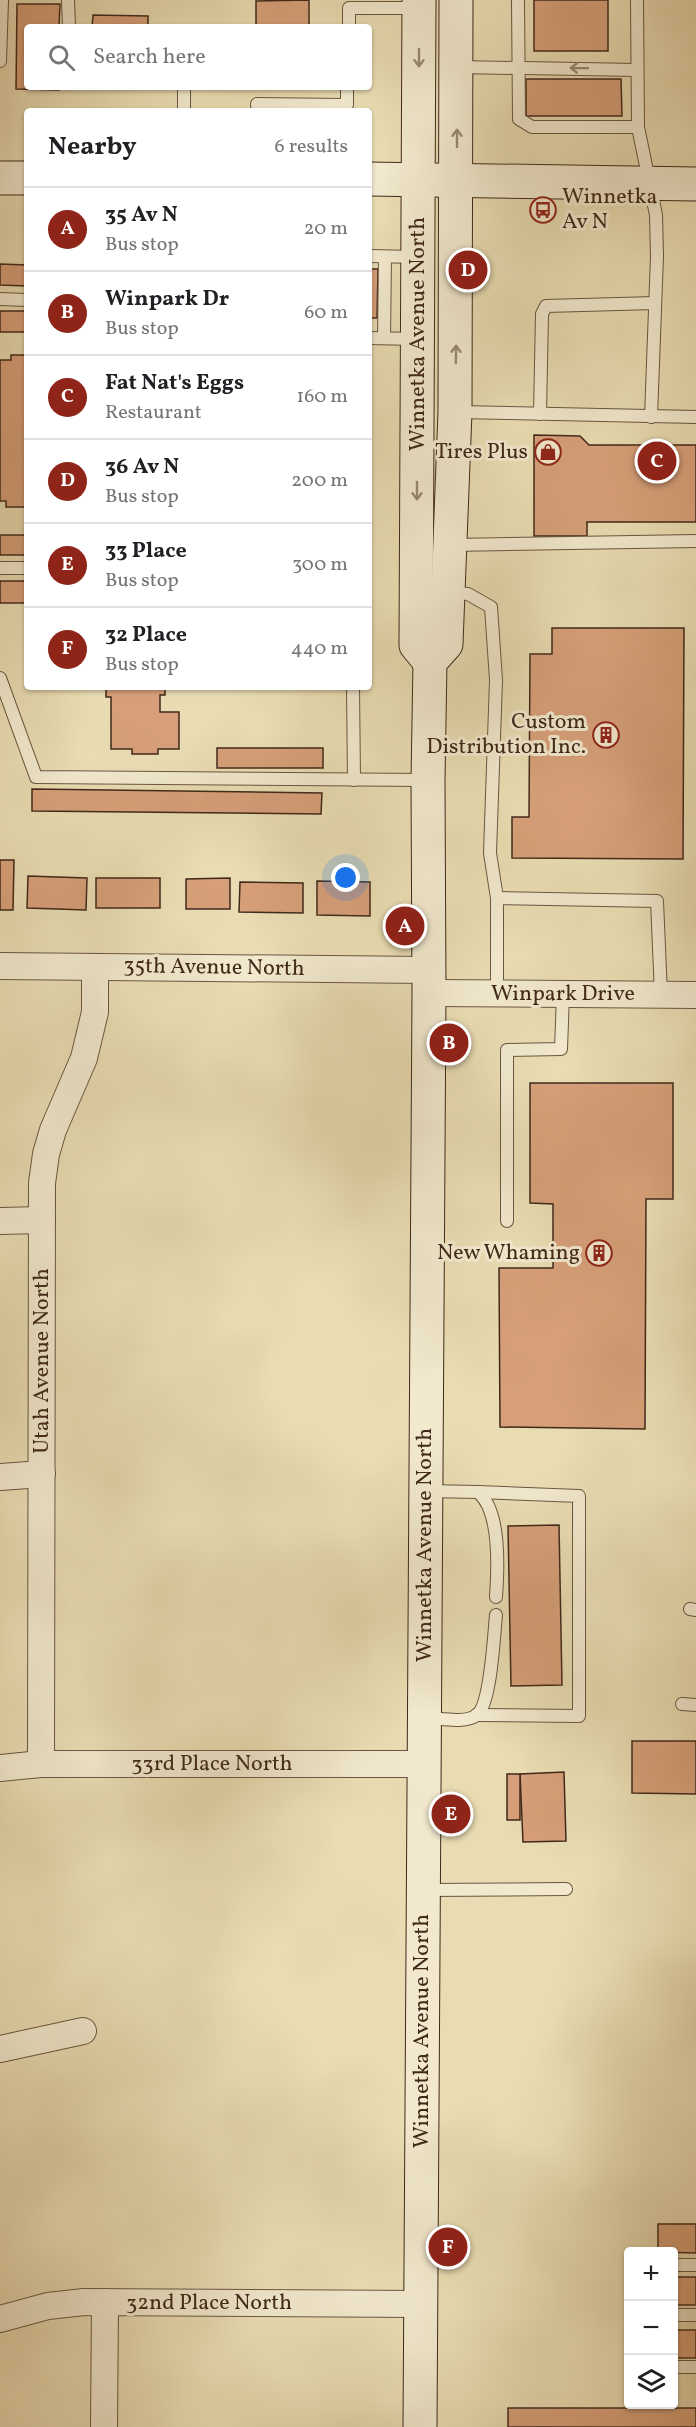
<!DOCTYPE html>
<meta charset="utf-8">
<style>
body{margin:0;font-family:Vollkorn,serif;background:#f2f2f2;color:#202124}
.controls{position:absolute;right:18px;bottom:18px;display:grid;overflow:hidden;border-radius:6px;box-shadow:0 2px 4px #0004}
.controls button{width:54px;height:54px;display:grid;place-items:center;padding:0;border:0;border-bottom:2px solid #e0e0e0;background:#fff;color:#202124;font:30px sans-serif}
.you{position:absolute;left:346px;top:878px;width:21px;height:21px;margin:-15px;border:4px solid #fff;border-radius:50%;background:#1a73e8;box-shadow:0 0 0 9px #1a73e833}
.badge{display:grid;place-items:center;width:39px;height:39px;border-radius:50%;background:#8f2418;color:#fff;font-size:20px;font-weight:700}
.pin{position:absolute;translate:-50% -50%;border:3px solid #fff;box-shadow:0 2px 6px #0006}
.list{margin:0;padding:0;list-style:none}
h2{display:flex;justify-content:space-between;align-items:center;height:78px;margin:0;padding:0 24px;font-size:26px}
h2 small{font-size:20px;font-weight:400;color:#757577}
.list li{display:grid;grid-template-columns:39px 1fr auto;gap:18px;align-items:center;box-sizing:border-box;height:84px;padding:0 24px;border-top:2px solid #e0e0e0}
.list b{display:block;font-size:22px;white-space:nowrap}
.list p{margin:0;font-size:20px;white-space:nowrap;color:#757577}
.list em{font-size:20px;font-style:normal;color:#757577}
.icon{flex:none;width:33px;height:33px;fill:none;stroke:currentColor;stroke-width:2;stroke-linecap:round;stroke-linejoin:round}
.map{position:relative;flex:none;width:696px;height:2427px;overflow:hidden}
.search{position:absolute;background:#fff;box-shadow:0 2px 4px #0004;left:24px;top:24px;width:348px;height:66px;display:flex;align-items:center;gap:15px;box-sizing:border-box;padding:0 21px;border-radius:6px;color:#757577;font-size:22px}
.panel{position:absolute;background:#fff;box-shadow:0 2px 4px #0004;left:24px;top:108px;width:348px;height:582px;border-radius:6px}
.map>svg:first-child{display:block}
.building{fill:#d69f79;stroke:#40291a;stroke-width:1.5}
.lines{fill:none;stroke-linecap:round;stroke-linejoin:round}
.lane-casing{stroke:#6a5640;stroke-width:14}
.street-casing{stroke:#6a5640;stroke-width:28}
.secondary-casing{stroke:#40291a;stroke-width:35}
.lane{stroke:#f1e8cd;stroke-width:12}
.street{stroke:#f1e8cd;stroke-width:26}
.secondary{stroke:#f1e8cd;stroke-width:33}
.oneway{stroke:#988874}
.labels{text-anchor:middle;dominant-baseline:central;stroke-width:6;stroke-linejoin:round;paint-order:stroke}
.poi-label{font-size:22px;fill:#40291a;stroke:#f1e8cd;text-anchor:end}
.street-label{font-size:22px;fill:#40291a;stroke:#f1e8cd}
</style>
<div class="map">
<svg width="696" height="2427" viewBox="0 0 696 2427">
<rect width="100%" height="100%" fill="#e9dcb2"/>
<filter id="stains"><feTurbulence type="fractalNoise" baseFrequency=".00333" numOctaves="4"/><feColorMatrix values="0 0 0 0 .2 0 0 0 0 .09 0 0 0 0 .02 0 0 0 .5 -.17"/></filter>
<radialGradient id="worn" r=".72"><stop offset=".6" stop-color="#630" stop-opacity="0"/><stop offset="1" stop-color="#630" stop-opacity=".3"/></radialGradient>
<!-- building -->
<g class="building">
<path d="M309,0V27H256V1Z"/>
<rect x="534" y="0" width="74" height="51"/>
<path d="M17,4H60L59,27H27V87H59V90L16,89Z"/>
<path d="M93,15L148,16V27H92Z"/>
<path d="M526,79H621L622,116H526Z"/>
<path d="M0,264L27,265V286L0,285Z"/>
<path d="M369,269H378L377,318H369Z"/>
<rect x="0" y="311" width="27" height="21"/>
<path d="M11,355H27V507H6V501H0V360H11Z"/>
<path d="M534,435L580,436L589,445H696V522H587V536H534Z"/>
<rect x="0" y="535" width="27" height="20"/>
<rect x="0" y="581" width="27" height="22"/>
<path d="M552,628H684L683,859L512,858V817H529L530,654H552Z"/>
<path d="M106,687H165V695H160V712H179V749H158V754H132V749H111V697H106Z"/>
<rect x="217" y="748" width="106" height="20"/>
<path d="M32,789L322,793L321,814L32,811Z"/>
<path d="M0,860H14L13,910H0Z"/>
<path d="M28,876L87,878L86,910L27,908Z"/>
<rect x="96" y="878" width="64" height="30"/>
<path d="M230,878V909H186V879Z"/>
<path d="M317,881L370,882V916L317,915Z"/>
<path d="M240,882L303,883V913L239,912Z"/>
<path d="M530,1083H673V1199H646L645,1429L500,1427L499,1268H553V1204L530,1203Z"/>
<path d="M559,1525L562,1685L511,1686L508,1526Z"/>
<path d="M632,1741H696V1794L632,1793Z"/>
<path d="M564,1772L566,1841L523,1842L520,1774Z"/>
<rect x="507" y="1774" width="13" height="46"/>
<path d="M658,2224H696V2253L658,2252Z"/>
<rect x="674" y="2277" width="22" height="28"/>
<rect x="674" y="2330" width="22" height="28"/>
<rect x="508" y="2408" width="188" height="19"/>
</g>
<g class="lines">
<!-- lane casing -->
<g class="lane-casing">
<g id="lane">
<path d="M68,0L69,27"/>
<path d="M518,0L519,119L532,127H638"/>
<path d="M637,0L638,127L656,215L657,256L651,417"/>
<path d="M349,27V8H419"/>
<path d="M0,61L2,0"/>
<path d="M457,67L637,70"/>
<path d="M184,87V111"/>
<path d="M258,111L257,104L347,105V87"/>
<path d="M369,256L416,257"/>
<path d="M0,299L27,300"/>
<path d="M369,338L416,339"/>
<path d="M384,338L385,257"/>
<path d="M457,412L696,417"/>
<path d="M540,414L542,314L546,306L655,303"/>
<path d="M451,545L696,541"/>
<path d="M0,568H27"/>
<path d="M448,592L468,594L491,607L496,680L490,853L497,898"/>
<path d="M0,678L36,777L426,780"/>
<path d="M353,687L354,780"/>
<path d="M497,993V898L657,901L661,994"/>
<path d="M507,1221V1050L561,1049L563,994"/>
<path d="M426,1491L478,1492C501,1511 498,1569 496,1597"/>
<path d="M690,1609L696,1610"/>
<path d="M682,1704L696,1705"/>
<path d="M476,1715L579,1716V1496L478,1492"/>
<path d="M426,1718C439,1718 465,1724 477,1715C491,1704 494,1634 496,1615"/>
<path d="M424,1890L566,1889"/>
<path d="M674,2265H696"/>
<path d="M674,2315H696"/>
<path d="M674,2367H696"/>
</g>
</g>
<!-- street casing -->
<g class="street-casing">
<g id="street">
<path d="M0,966L428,970"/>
<path d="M429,993L696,995"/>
<path d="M0,1221L42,1220"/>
<path d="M0,1477L42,1474"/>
<path d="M41,1764L42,1183L46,1154L53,1130L84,1058L95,1012V967"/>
<path d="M0,1768L41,1764H424"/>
<path d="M0,2049L83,2031"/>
<path d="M0,2319L48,2306L84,2302L420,2304"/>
<path d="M104,2427L105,2302"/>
</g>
</g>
<!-- secondary casing -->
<g class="secondary-casing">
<g id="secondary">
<path d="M419,0L416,645L430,662"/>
<path d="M0,178H27"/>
<path d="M369,179L696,184"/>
<path d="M420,2427L429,993L428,780L430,662L446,644L455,412L456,0"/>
</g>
</g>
<!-- lane -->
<use href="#lane" class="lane"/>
<!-- street -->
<use href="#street" class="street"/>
<!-- secondary -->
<use href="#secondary" class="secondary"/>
</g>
<!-- one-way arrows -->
<defs><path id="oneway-shaft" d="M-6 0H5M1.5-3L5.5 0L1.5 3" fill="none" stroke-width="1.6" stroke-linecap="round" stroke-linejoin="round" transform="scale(1.5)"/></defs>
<g class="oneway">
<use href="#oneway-shaft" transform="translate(419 58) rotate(90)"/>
<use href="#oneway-shaft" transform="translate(579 68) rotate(-179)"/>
<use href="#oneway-shaft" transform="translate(457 138) rotate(-90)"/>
<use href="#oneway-shaft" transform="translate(456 354) rotate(-89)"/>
<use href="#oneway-shaft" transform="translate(417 491) rotate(90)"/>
</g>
<!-- icons -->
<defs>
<g id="bus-ring" transform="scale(1.35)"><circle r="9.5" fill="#f1e8cd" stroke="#8f2418" stroke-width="1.5"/><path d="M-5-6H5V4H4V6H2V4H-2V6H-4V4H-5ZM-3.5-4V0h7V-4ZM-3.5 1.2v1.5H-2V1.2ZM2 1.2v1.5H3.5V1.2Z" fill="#8f2418"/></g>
<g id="shop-ring" transform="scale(1.35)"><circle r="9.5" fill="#f1e8cd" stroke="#8f2418" stroke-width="1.5"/><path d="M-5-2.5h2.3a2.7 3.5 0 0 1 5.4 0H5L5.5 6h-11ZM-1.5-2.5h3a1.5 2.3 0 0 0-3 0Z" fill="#8f2418"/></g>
<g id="building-ring" transform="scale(1.35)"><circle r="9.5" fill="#f1e8cd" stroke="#8f2418" stroke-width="1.5"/><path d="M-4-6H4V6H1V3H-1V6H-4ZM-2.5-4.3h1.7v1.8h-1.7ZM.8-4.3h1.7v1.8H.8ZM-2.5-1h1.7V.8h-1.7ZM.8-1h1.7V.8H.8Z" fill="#8f2418"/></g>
</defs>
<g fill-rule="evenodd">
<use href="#bus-ring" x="543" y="210"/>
<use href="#shop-ring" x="548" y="452"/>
<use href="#building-ring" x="606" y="735"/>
<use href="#building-ring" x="599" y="1253"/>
</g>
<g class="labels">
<!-- poi labels -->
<g class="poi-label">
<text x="562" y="197" text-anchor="start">Winnetka<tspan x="562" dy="25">Av N</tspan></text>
<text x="528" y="452">Tires Plus</text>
<text x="586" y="722">Custom<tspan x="586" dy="25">Distribution Inc.</tspan></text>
<text x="580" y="1253">New Whaming</text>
</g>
<!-- street labels -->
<g class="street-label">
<text transform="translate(418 334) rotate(-90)">Winnetka Avenue North</text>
<text transform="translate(214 968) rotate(1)">35th Avenue North</text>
<text x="563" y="994">Winpark Drive</text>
<text transform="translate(42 1361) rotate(-90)">Utah Avenue North</text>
<text transform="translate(425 1545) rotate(-90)">Winnetka Avenue North</text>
<text x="212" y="1764">33rd Place North</text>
<text transform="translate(422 2031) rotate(-90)">Winnetka Avenue North</text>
<text x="209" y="2303">32nd Place North</text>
</g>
</g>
<rect width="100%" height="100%" filter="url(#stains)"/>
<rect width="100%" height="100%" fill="url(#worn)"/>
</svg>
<div class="controls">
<button>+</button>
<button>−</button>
<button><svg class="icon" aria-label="layers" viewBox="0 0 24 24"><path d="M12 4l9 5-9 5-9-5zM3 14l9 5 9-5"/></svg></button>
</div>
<div class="you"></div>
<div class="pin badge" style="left:405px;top:926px">A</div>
<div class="pin badge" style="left:449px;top:1043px">B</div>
<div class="pin badge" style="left:657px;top:461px">C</div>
<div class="pin badge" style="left:468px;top:270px">D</div>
<div class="pin badge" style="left:451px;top:1814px">E</div>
<div class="pin badge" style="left:448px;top:2247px">F</div>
<div class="search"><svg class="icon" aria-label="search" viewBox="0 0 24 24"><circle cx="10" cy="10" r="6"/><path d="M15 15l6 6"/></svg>Search here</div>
<section class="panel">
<h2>Nearby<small>6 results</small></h2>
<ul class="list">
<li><span class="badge">A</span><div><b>35 Av N</b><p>Bus stop</p></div><em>20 m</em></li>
<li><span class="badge">B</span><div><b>Winpark Dr</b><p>Bus stop</p></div><em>60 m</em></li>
<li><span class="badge">C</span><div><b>Fat Nat's Eggs</b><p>Restaurant</p></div><em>160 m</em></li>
<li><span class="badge">D</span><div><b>36 Av N</b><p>Bus stop</p></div><em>200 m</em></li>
<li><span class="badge">E</span><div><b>33 Place</b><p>Bus stop</p></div><em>300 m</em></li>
<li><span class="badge">F</span><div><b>32 Place</b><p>Bus stop</p></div><em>440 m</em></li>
</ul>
</section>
</div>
